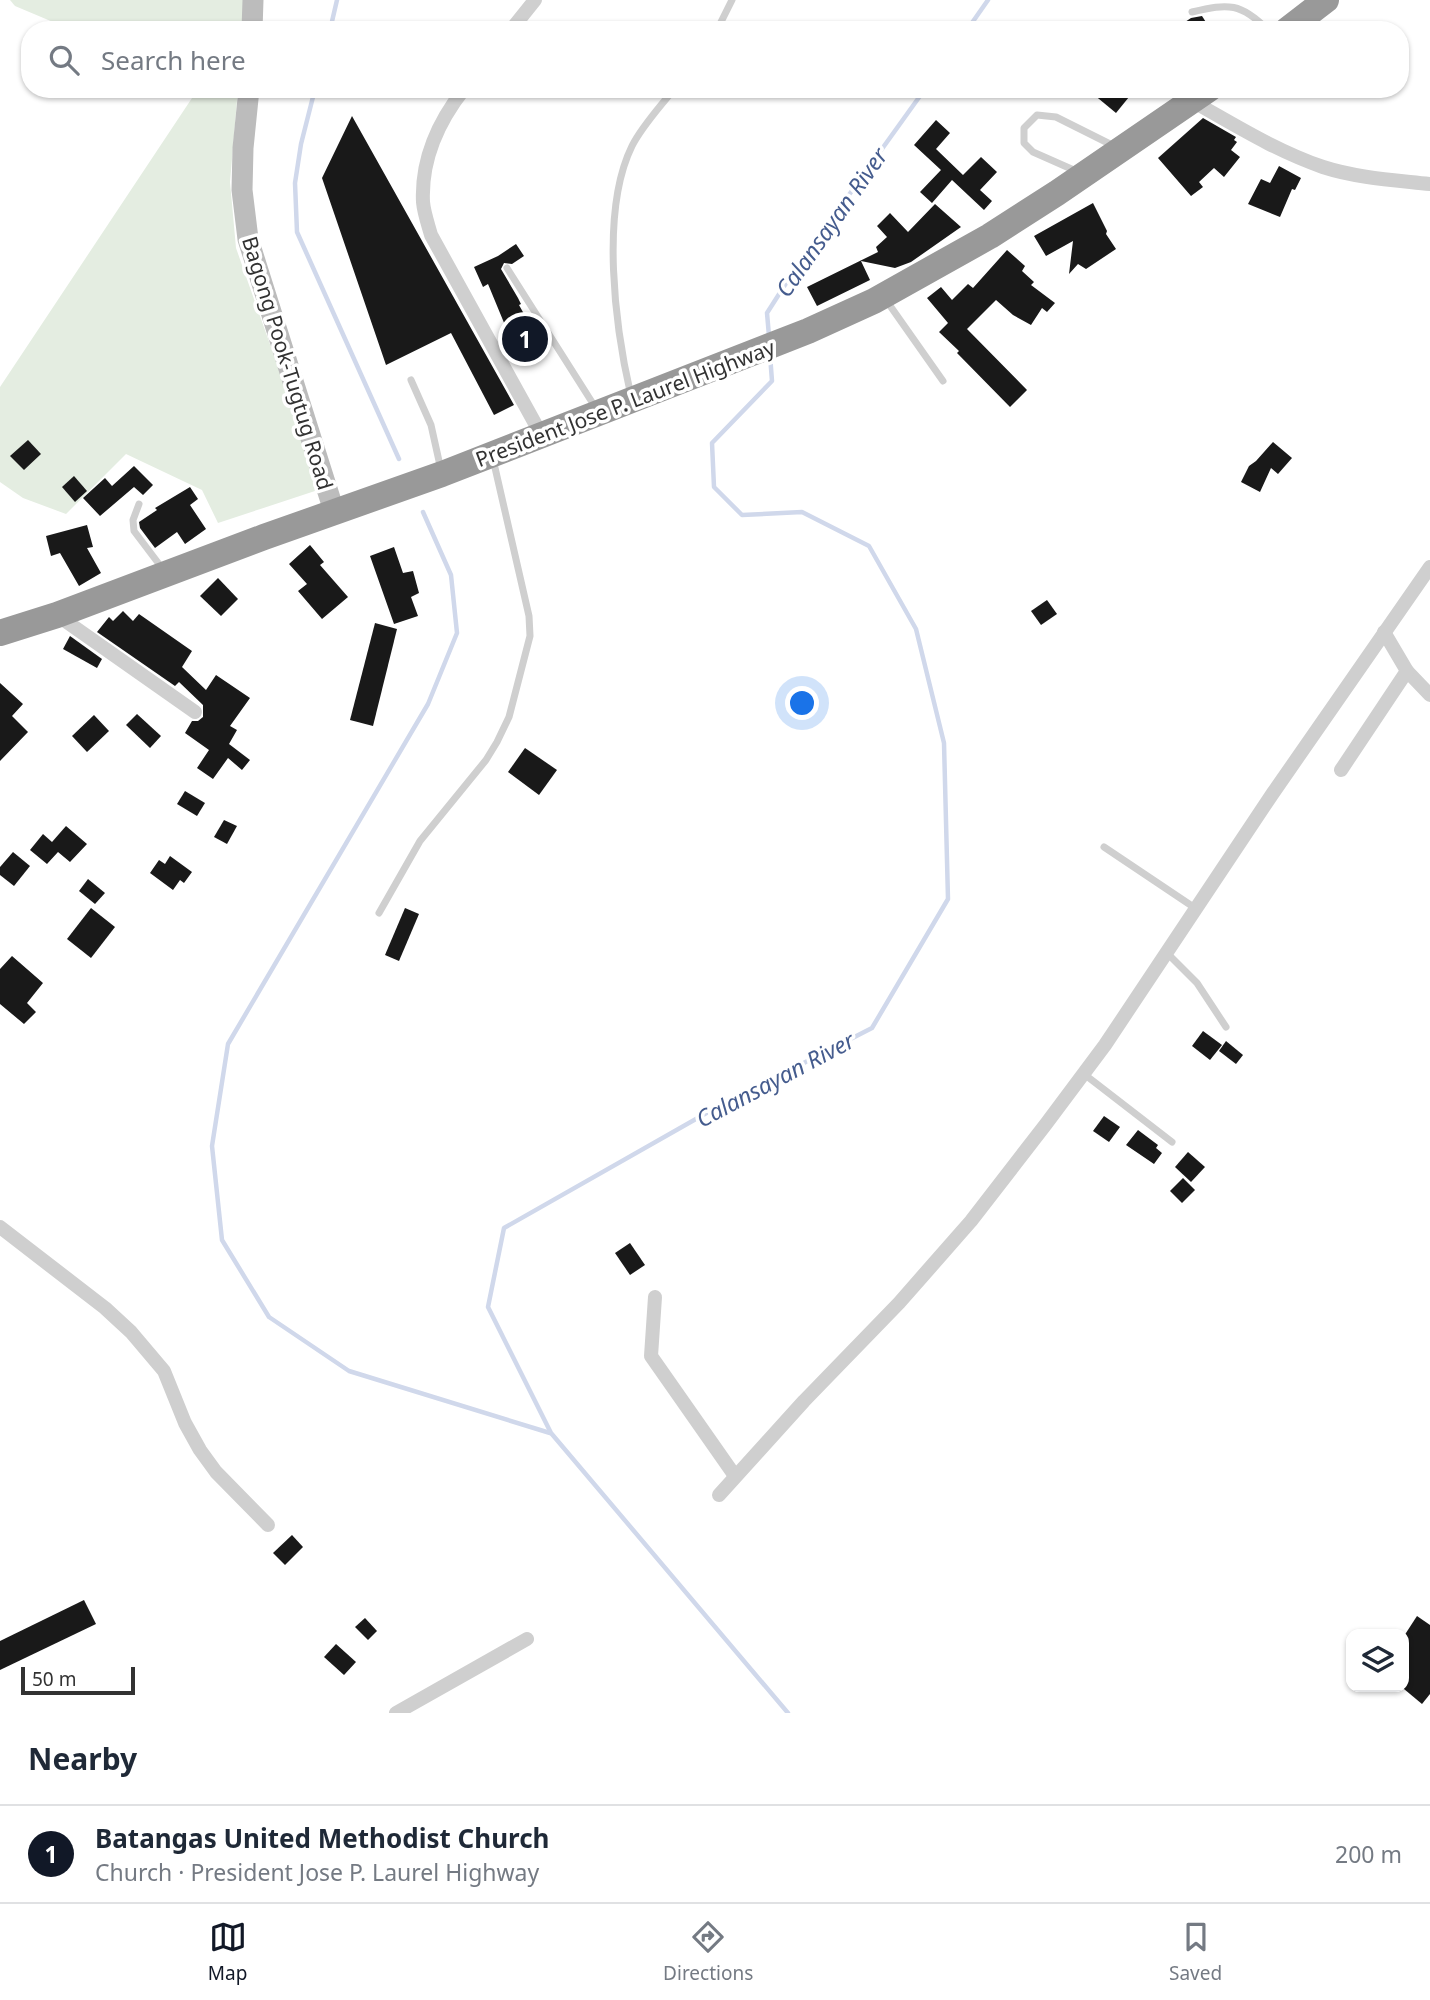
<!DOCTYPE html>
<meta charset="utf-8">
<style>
body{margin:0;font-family:"Noto Sans",sans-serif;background:#f6f6f7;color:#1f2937}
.controls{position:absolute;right:21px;bottom:21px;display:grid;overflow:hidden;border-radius:14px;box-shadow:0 2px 5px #0004}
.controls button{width:63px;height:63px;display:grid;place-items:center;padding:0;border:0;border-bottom:2px solid #e0e1e3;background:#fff;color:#1f2937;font:35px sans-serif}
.scale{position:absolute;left:21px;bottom:18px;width:114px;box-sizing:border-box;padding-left:7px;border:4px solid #323232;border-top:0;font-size:19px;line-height:24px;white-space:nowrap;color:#323232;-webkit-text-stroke:5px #fff;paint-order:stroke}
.you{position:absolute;left:803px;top:704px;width:24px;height:24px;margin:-18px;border:5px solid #fff;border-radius:50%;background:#1a73e8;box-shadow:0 0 0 10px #1a73e833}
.badge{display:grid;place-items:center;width:46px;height:46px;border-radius:50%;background:#111827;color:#fff;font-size:23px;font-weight:700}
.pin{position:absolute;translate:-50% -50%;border:4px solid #fff;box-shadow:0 2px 7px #0006}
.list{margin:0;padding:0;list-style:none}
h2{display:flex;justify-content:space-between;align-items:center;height:91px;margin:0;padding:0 28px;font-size:30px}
h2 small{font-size:23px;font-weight:400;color:#747a83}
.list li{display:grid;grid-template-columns:46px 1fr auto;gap:21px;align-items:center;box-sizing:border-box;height:98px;padding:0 28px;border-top:2px solid #e0e1e3}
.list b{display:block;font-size:26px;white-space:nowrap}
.list p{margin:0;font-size:23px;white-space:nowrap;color:#747a83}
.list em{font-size:23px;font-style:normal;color:#747a83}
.icon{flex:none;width:38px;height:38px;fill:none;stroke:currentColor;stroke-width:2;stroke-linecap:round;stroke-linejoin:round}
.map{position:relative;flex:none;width:1430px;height:1713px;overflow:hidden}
.search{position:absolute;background:#fff;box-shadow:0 2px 5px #0004;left:21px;right:21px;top:21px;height:77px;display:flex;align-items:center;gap:18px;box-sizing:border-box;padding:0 24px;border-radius:28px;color:#747a83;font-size:26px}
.sheet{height:189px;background:#fff}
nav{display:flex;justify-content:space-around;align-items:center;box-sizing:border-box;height:98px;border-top:2px solid #e0e1e3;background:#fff;font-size:19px;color:#747a83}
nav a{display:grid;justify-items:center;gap:4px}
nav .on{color:#111827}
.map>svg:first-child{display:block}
.green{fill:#e4ede1}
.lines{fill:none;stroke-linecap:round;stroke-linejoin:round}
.stream{stroke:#d0d8eb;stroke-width:4.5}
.building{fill:#191919}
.lane{stroke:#cfcfcf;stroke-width:7}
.street{stroke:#cfcfcf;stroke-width:14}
.secondary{stroke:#bcbcbc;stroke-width:21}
.highway{stroke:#999;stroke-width:26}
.labels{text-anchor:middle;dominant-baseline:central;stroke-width:7;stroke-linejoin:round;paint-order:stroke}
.street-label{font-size:21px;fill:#323232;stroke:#fff}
.water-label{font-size:23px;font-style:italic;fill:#455c8e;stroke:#fff}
</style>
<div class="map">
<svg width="1430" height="1713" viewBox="0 0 1430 1713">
<rect width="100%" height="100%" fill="#fff"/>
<!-- green -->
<g class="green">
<path d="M10,0H248V30H72L15,6Z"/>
<path d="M198,89H238L230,182L236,248L321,489L218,523L202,490L126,454L66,514L23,498L0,482V387Z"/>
</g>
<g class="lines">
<!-- stream -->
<g class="stream">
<path d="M330,30L337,0"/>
<path d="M967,30L988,0"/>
<path d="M315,89L301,144L295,183L297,232L399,459"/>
<path d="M769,336L767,313L790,277L925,89"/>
<path d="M770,355L772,381L712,443L714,487L742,515L802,512L869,546L916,629L944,743L948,899L872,1028L710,1111L504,1228L488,1307L551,1433L788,1713"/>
<path d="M423,512L451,575L457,633L428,704L228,1044L212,1146L222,1240L269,1317L349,1371L550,1433"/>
</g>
</g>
<!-- building -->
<g class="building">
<path d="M1202,16L1211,30H1173L1191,18Z"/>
<path d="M1087,89H1119L1129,97L1116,113Z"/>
<path d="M352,116L514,405L494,415L451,333L386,365L322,178Z"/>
<path d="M1203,118L1236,137L1234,140L1237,142L1231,150L1240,157L1224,177L1214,168L1199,182L1203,187L1191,196L1158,158Z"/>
<path d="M936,120L950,133L936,149L963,175L981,157L997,172L980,190L992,201L984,210L952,180L932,203L920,192L941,170L914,145Z"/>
<path d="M1279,166L1301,178L1295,190L1292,189L1280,217L1248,204L1261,179L1270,183Z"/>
<path d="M1093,203L1107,231L1106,234L1116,249L1086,269L1078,264L1069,274L1073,241L1046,256L1034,236Z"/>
<path d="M935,204L961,227L911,262L895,268L861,261L870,280L817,306L807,287L878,252L876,247L887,237L877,226L890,213L908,232Z"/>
<path d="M516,244L524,256L512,264L504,263L501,269L518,298L521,304L519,305L543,348L523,359L507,330L488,284L483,287L474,267L498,256Z"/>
<path d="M1007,250L1025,266L1022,271L1034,282L1031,285L1055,303L1047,312L1042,308L1031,325L1013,315L996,300L967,329L1027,390L1010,407L957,353L959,351L939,332L948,323L927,298L941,287L952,300L968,284L973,288Z"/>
<path d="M28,440L41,454L24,470L10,456Z"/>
<path d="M1273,442L1292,458L1278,474L1271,468L1260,492L1241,482L1249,466L1256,461Z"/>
<path d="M134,466L153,485L143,495L134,487L100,516L83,498L105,478L112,486Z"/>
<path d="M74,476L87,491L75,502L62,487Z"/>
<path d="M190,487L198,499L190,505L206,529L185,544L177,532L155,548L140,528L139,522L157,510L155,508Z"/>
<path d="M87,525L93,547L87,548L101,573L79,586L60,553L51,556L46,536Z"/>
<path d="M310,545L324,562L320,565L348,597L322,619L298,591L307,584L289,564Z"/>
<path d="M394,547L403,573L413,571L419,593L411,597L418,616L394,624L370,556Z"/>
<path d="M218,578L238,599L221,616L200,596Z"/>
<path d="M1047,600L1057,614L1041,625L1031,611Z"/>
<path d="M123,611L133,621L139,614L192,651L182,667L206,690L216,675L250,698L230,726L237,730L229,744L250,760L242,770L228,758L213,779L197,768L209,750L185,733L192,721H198L203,717V705L179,682L175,686L97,632L109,617L113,621Z"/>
<path d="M375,623L397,629L373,726L350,720Z"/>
<path d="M70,636L102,659L97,668L63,649Z"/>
<path d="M0,683L23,704L12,716L28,732L0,761Z"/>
<path d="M137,714L161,736L150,748L126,725Z"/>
<path d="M94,715L109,731L87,752L72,736Z"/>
<path d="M525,748L557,770L539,795L508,772Z"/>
<path d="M185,791L205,803L197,816L177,804Z"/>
<path d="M224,820L237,826L227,844L214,837Z"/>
<path d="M66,826L87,844L70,862L58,852L47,864L30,850L43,834L52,842Z"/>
<path d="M13,852L30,866L14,886L0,875V867Z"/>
<path d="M170,856L192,872L184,883L180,880L173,890L150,873L159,860L165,864Z"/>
<path d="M88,879L105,893L95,904L79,891Z"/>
<path d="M91,908L115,927L91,958L67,939Z"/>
<path d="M405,908L419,914L399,961L385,955Z"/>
<path d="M12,956L43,983L27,1003L36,1012L24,1024L0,1004V969Z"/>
<path d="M1203,1031L1222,1045L1210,1060L1192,1046Z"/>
<path d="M1226,1041L1243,1055L1236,1064L1219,1051Z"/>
<path d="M1104,1116L1120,1127L1109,1142L1093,1131Z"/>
<path d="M1138,1130L1158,1145L1156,1148L1162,1153L1154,1164L1126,1145Z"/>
<path d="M1188,1152L1205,1167L1191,1182L1175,1167Z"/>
<path d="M1183,1178L1195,1190L1182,1203L1170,1191Z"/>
<path d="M630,1243L645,1265L630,1275L615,1253Z"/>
<path d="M292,1535L303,1547L285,1565L273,1553Z"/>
<path d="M84,1600L96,1624L0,1670V1641Z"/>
<path d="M1417,1616L1430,1625V1694L1422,1704L1404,1689V1636Z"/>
<path d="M365,1618L377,1631L368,1640L355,1627Z"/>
<path d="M336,1644L356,1662L344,1675L324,1657Z"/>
</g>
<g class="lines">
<!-- lane -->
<g class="lane">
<path d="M1192,12C1229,3 1241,3 1268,30"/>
<path d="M717,30L732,0"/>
<path d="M1076,171L1033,152L1024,143V128L1037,115L1056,117L1114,146"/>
<path d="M507,268L597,410"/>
<path d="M886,300L943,381"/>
<path d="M411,380L431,425L441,470"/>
<path d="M631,396C615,327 600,211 632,146C642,126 660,107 674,89"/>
<path d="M139,504L133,520L134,531L162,568"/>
<path d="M1104,847L1195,908"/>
<path d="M379,913L420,841L486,760L497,742L509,717L530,636L529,616L493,459"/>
<path d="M1166,952L1197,983L1226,1027"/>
<path d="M1084,1074L1172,1142"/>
</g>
<!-- street -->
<g class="street">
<path d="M511,30L535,0"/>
<path d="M464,89C438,122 421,159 423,202C424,213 428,224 431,235L542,436"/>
<path d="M1192,101C1235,125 1276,151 1323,167C1357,178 1394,180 1430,184"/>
<path d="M57,615L195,712"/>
<path d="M1407,671L1430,695"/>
<path d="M1341,770L1407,671L1384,632"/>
<path d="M0,1227L105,1308L131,1332L164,1371L185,1423L200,1450L216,1472L268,1525"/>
<path d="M655,1297L651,1356L735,1476"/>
<path d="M719,1495L804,1401L899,1303L971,1221L1046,1124L1105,1045L1273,793L1430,567"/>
<path d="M396,1713L527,1639"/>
</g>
<!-- secondary -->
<g class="secondary">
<path d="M252,30L253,0"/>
<path d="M249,89L243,148L242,190L248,239L334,511"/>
</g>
<!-- highway -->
<g class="highway">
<path d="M1287,30L1326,0"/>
<path d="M0,633L57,615L264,537L442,474L808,331L874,301L990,236L1057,193L1209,89"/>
</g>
</g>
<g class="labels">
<!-- street labels -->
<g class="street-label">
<text transform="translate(288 363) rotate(73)">Bagong Pook-Tugtug Road</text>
<text transform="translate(625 403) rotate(-21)">President Jose P. Laurel Highway</text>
</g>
<!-- water labels -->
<g class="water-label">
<text transform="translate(831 222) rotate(-55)">Calansayan River</text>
<text transform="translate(775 1079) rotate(-28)">Calansayan River</text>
</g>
</g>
</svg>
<div class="controls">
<button><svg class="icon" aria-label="layers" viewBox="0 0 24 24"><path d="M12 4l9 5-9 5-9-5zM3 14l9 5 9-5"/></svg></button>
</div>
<div class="scale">50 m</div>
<div class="you"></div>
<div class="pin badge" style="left:525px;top:339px">1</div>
<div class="search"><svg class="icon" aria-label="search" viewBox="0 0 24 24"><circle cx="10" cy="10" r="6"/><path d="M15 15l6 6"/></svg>Search here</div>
</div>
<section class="sheet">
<h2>Nearby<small></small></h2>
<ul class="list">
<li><span class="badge">1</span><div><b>Batangas United Methodist Church</b><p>Church · President Jose P. Laurel Highway</p></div><em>200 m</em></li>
</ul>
</section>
<nav>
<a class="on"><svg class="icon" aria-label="map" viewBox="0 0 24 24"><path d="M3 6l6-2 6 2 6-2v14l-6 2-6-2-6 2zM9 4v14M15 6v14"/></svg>Map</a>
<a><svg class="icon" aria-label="directions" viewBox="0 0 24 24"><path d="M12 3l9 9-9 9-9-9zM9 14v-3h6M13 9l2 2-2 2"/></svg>Directions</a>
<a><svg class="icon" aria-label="saved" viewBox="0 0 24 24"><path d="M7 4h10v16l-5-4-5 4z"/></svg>Saved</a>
</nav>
